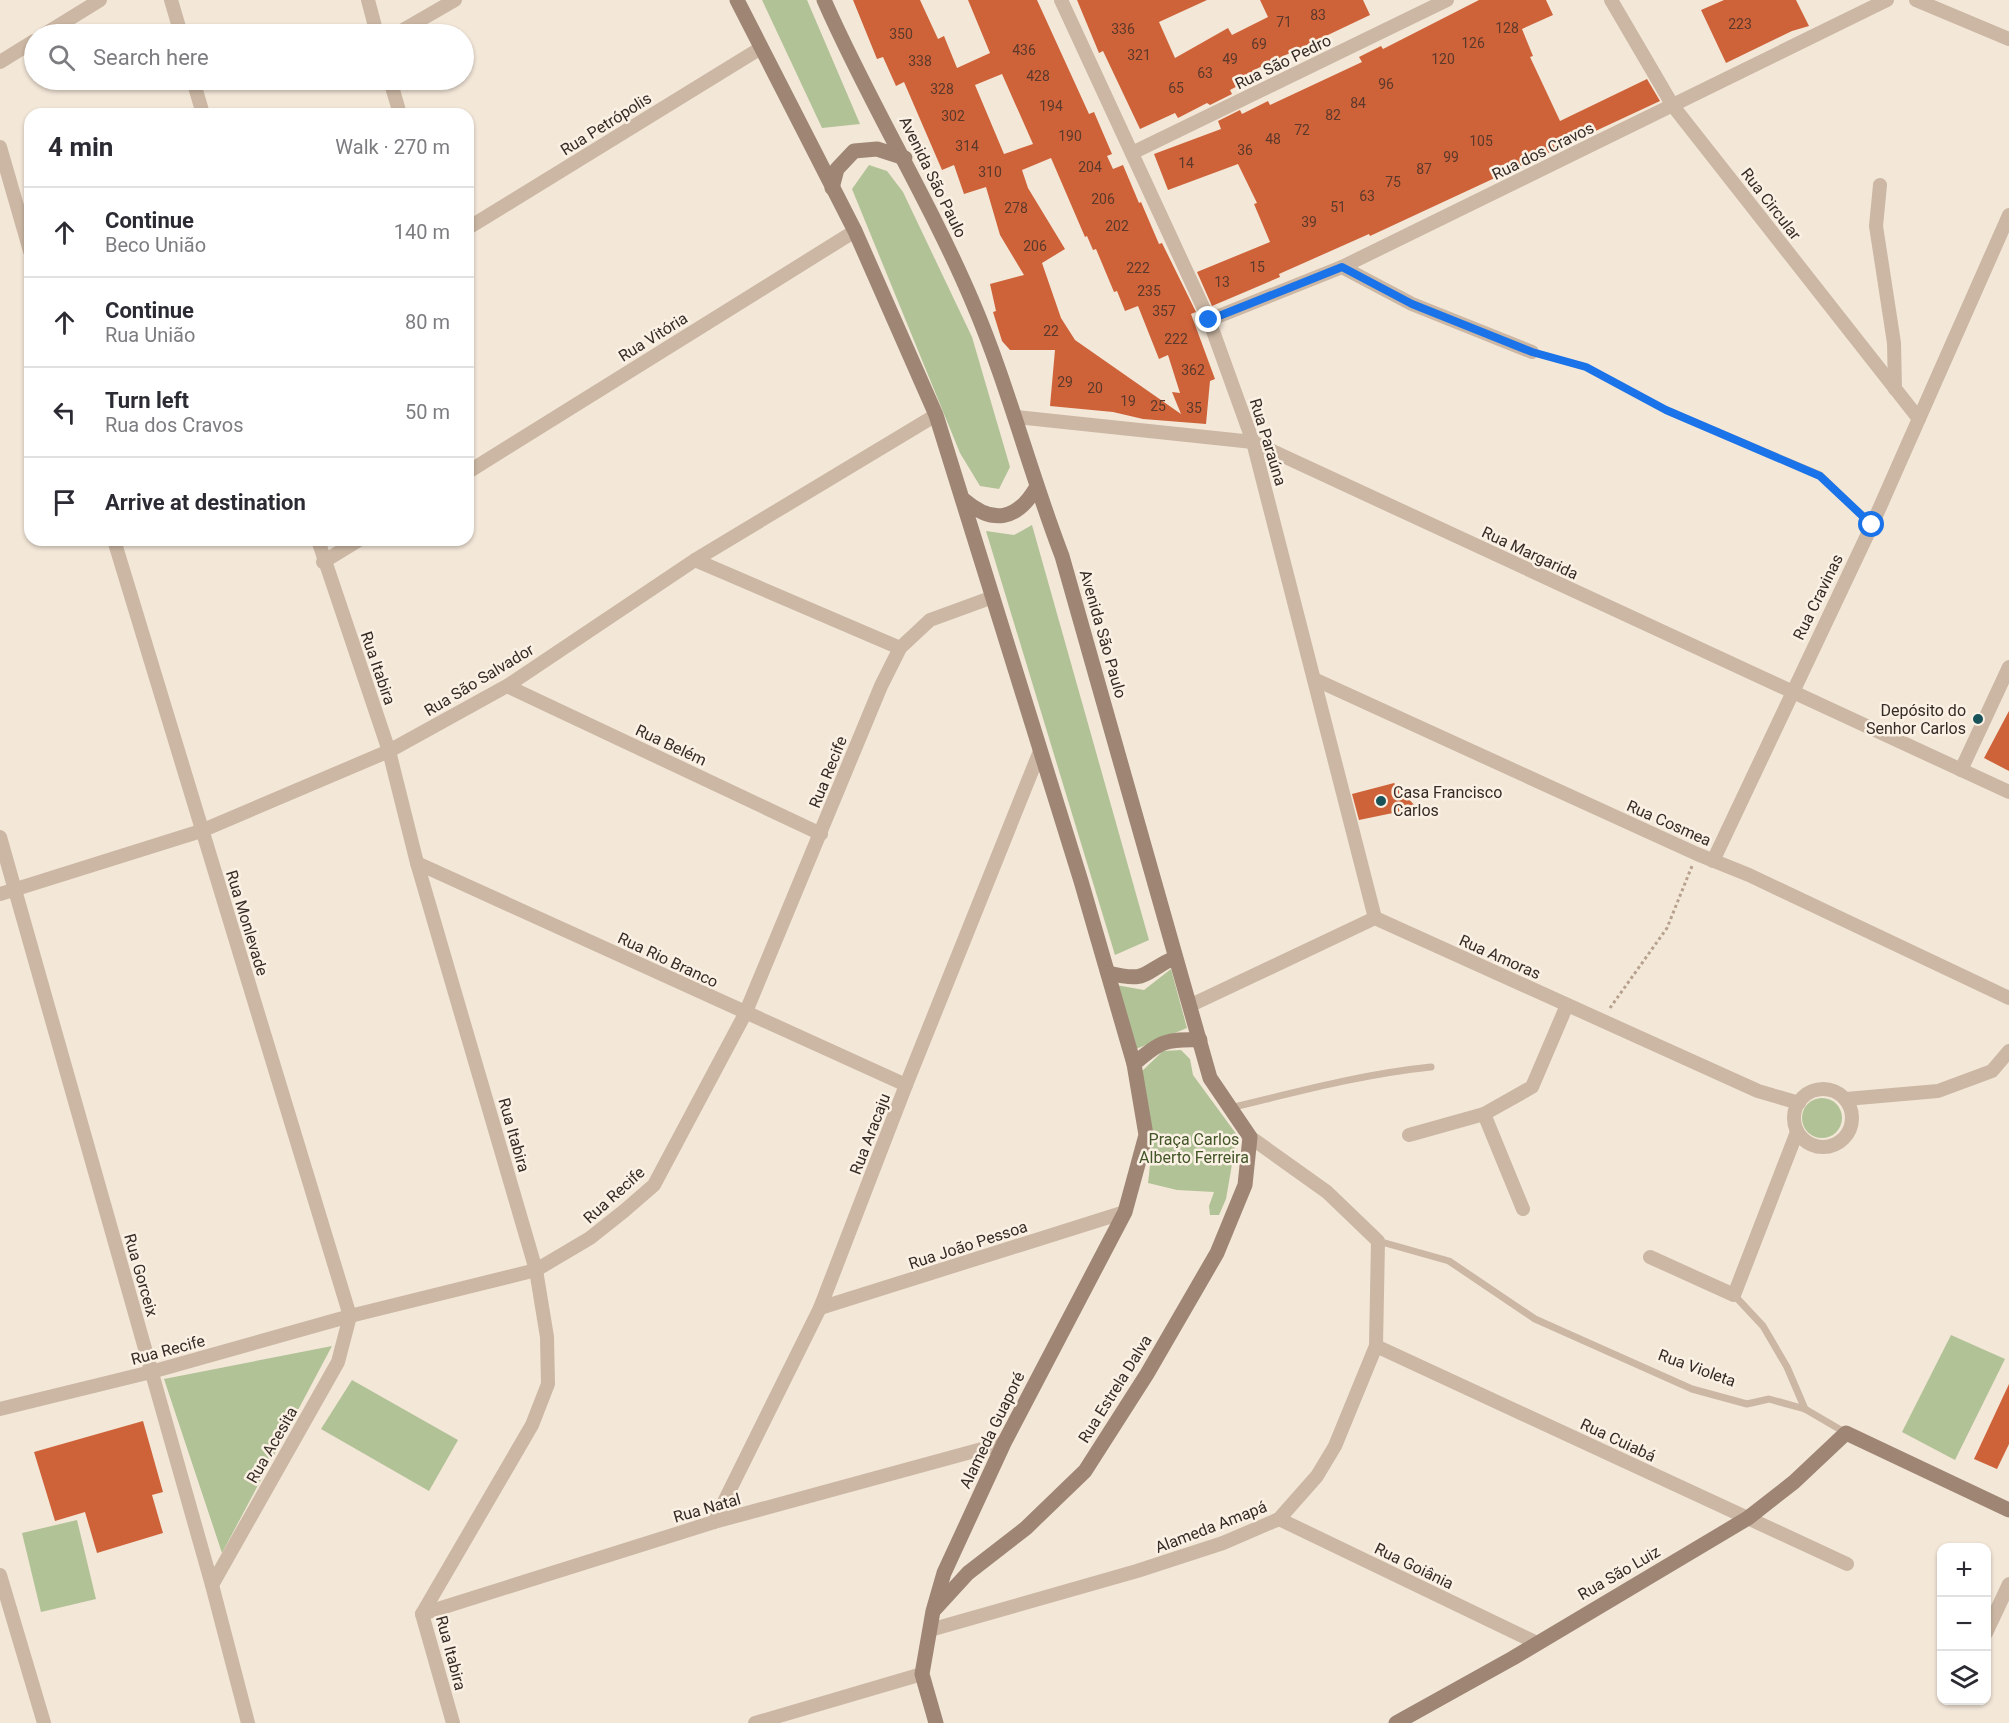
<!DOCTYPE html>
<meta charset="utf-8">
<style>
body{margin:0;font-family:Roboto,sans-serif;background:#f7f7f7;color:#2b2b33}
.controls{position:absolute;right:18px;bottom:18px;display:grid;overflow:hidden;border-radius:12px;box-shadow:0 2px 4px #0004}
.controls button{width:54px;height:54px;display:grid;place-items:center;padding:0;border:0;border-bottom:2px solid #e1e1e2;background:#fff;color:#2b2b33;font:30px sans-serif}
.stop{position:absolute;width:18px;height:18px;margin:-14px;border:4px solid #1a73e8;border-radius:50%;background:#fff}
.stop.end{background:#1a73e8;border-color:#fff;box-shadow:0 2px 6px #0008}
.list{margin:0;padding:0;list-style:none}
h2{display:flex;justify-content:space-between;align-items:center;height:78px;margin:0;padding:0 24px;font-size:26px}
h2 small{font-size:20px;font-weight:400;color:#7c7c81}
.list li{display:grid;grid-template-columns:39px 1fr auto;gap:18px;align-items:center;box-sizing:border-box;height:90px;padding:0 24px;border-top:2px solid #e1e1e2}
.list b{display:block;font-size:22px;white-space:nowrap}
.list p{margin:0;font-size:20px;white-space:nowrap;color:#7c7c81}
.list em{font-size:20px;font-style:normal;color:#7c7c81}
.icon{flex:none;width:33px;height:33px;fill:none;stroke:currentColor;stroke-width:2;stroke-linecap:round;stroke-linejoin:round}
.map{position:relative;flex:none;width:2009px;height:1723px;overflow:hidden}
.search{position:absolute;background:#fff;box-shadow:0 2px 4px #0004;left:24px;top:24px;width:450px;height:66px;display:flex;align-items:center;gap:15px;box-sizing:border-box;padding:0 21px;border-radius:33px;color:#7c7c81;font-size:22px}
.panel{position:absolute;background:#fff;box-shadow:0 2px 4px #0004;left:24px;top:108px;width:450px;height:438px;border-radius:18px}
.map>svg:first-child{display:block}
.green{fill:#b2c297}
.building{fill:#ce633a;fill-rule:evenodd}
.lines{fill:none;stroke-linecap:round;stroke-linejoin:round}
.path{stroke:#b7a18d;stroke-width:3;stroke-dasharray:3 3;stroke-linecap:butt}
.lane{stroke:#cbb7a3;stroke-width:7}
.street{stroke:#cbb7a3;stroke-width:14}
.secondary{stroke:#9f8574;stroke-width:15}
.route{stroke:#1a73e8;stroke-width:8}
.poi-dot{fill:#19535a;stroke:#faf1e4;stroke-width:2}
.labels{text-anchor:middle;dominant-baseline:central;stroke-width:5;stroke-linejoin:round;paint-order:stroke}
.number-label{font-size:14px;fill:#5c392b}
.street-label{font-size:16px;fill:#362b26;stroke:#faf1e4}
.poi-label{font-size:16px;fill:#362b26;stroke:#faf1e4;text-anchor:end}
.park-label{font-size:16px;fill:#435628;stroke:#faf1e4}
</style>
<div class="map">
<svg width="2009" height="1723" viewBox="0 0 2009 1723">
<rect width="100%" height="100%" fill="#f3e7d8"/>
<!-- green -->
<g class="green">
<path d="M762,0H807L860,124L822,128Z"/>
<path d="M869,165L887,171L903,192L972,337L1010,467L999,489L980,486L960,453L852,189Z"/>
<path d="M1032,525L1149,940L1115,955L986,531L1014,535Z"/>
<path d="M1171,969L1187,1028L1136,1049L1116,985L1144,990Z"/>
<path d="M1181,1050L1190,1059L1193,1075L1237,1135L1226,1199L1219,1215H1210L1209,1206L1214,1192L1177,1190L1148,1183C1154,1144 1149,1110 1141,1072L1163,1051Z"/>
<circle cx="1822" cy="1118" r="20"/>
<path d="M1951,1335L2005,1359L1955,1460L1902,1432Z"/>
<path d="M332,1346L222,1553L164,1379Z"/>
<path d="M352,1380L458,1440L429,1491L321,1429Z"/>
<path d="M77,1520L96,1599L41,1612L22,1533Z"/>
</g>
<!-- building -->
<g class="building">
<path d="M853,0H920L938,39L944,36L957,68L990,53L968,0H1037L1089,114L1094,112L1112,154L1107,156L1113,169L1123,165L1139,203L1141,202L1159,244L1162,243L1196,312L1191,314L1215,379L1210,381L1206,424L1143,419L1113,412L1050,406L1055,350H1010L1002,341L993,312L996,311L990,284L1024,275L1000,235L986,187L964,194L954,165L942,170L904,82L896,86L883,57L877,59ZM1002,74L1033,144L1004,154L975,85ZM1051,158L1085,237L1087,236L1093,250L1096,249L1114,292L1117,291L1125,311L1138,306L1159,359L1168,355L1180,393L1172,392L1181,414L1075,340L1061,318L1042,263L1065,249L1028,188L1022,170Z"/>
<path d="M1077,0H1207L1159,22L1175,58L1228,28L1232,35L1268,17L1260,0H1363L1370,15L1252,71L1255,77L1230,90L1232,94L1210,105L1207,103L1178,118L1175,113L1140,129L1103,51L1099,53Z"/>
<path d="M1479,0H1546L1553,15L1522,29L1533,56L1530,57L1560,121L1647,79L1660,101L1370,236L1369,234L1279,274L1280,277L1212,306L1197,272L1270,242L1254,204L1257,203L1238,164L1168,190L1154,154L1221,129L1218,121L1240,110L1242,114L1268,101L1270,105L1362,62L1359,57L1381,46L1383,49Z"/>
<path d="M1724,0H1796L1809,26L1792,31L1726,63L1701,10Z"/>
<path d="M2009,711V771L1984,758Z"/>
<path d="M1394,783L1417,808L1359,820L1352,794Z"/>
<path d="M2009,1384V1444L1997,1469L1974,1459Z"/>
<path d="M143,1421L163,1492L152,1495L163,1533L97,1553L85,1512L55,1521L34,1452Z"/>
</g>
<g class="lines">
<!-- path -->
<path class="path" d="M1610,1008L1667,928L1692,866"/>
<!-- lane -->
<g class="lane">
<path d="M1532,352L1586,367L1666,410L1820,475L1872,525"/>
<path d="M1230,1108C1297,1092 1362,1074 1431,1067"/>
<path d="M1378,1241L1449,1261L1535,1319L1692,1389L1747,1404L1769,1399L1805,1409L1846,1433"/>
<path d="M1734,1295L1763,1326L1787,1367L1805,1409"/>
</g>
<!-- street -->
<g class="street">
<path d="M171,0L181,34"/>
<path d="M368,0L377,34"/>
<path d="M1061,0L1209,320L1253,442L1375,918"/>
<path d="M1611,0L1673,106L1919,419"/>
<path d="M1916,0L2009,39"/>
<path d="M45,34L100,0"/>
<path d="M396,34L455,0"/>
<path d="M0,62L34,41"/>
<path d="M193,80L203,114"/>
<path d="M390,80L400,114"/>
<path d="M0,147L30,251"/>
<path d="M1132,153L1447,0"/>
<path d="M1880,185L1876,226L1894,343L1895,389"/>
<path d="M468,228L761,48"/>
<path d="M1342,267L1412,304L1532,352"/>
<path d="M1209,320L1342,267L1887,0"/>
<path d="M1016,417L1253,442L2009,792"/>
<path d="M468,472L855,231"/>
<path d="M114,540L350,1316"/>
<path d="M318,540L389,751L417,863L536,1270L547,1337L548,1384L532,1425L422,1614L453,1723"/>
<path d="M695,560L900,648"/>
<path d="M323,562L359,540"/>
<path d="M1314,679L1697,854L1749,875L2009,998"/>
<path d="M507,686L821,834"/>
<path d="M1961,770L2009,667"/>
<path d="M0,837L212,1585L248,1723"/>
<path d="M1713,861L1872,525L2009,215"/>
<path d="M417,863L906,1085"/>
<path d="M0,894L201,831L389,751L507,686L695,560L936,415"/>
<path d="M1191,1005L1375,918L1758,1091L1799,1103"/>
<circle cx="1823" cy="1118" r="29"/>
<path d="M1846,1099L1938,1091L1992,1071L2009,1051"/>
<path d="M1484,1114L1523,1209"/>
<path d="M1409,1135L1484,1114L1532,1087L1567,1005"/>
<path d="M1650,1257L1734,1295L1797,1132"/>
<path d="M820,1308L1125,1212"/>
<path d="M1376,1346L1847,1564"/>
<path d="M0,1409L151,1372L350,1316L536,1270L590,1238L624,1211L654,1185L745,1014L881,686L900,648L930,620L993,597"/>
<path d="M1279,1519L1535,1642"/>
<path d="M714,1522L820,1308L906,1085L1040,751"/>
<path d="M0,1575L44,1723"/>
<path d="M212,1585L338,1362L350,1316"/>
<path d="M422,1614L714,1522L1004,1443"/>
<path d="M930,1630L1137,1571L1223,1543L1279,1519L1317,1476L1335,1446L1376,1346L1378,1241L1327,1192L1250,1137"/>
<path d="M1986,1633L2009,1584"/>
<path d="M755,1723L922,1674"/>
</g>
<!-- secondary -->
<g class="secondary">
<path d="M737,0L855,231L936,415L1081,881L1134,1064L1146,1135L1125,1212L1004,1443L944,1573L933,1611L922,1674L936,1723"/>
<path d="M824,0C869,103 929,199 973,303C1008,385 1030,473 1062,556L1210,1078L1250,1137L1245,1185L1217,1253L1147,1374L1085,1471L1026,1528L968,1573L935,1609"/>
<path d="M832,188L837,169L854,151L877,149L905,158"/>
<path d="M964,500C993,525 1017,520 1036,488"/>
<path d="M1108,973C1150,983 1142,972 1174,958"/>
<path d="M1134,1064C1160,1041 1166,1039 1200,1040"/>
<path d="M1396,1723L1513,1658L1748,1518L1794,1482L1846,1433L2009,1510"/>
</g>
</g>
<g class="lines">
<!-- route -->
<path class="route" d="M1209,320L1342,267L1412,304L1532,352L1586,367L1666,410L1820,476L1872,525"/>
</g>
<!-- markers -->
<g class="poi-dot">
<circle cx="1978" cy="719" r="6"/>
<circle cx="1381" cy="801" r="6"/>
</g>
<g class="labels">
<!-- number labels -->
<g class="number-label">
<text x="1318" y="15">83</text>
<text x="1284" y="22">71</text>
<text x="1740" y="24">223</text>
<text x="1507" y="28">128</text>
<text x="1123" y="29">336</text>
<text x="901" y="34">350</text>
<text x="1473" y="43">126</text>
<text x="1259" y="44">69</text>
<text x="1024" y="50">436</text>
<text x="1139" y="55">321</text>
<text x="1230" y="59">49</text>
<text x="1443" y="59">120</text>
<text x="920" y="61">338</text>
<text x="1205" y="73">63</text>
<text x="1038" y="76">428</text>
<text x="1386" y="84">96</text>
<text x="1176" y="88">65</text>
<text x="942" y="89">328</text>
<text x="1358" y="103">84</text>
<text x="1051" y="106">194</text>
<text x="1333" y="115">82</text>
<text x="953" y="116">302</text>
<text x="1302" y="130">72</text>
<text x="1070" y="136">190</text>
<text x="1273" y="139">48</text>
<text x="1481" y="141">105</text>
<text x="967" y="146">314</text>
<text x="1245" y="150">36</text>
<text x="1451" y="157">99</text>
<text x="1186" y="163">14</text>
<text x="1090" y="167">204</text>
<text x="1424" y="169">87</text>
<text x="990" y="172">310</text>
<text x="1393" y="182">75</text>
<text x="1367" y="196">63</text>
<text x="1103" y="199">206</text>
<text x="1338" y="207">51</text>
<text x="1016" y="208">278</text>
<text x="1309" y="222">39</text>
<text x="1117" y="226">202</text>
<text x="1035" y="246">206</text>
<text x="1257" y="267">15</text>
<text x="1138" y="268">222</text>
<text x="1222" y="282">13</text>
<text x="1149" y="291">235</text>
<text x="1164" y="311">357</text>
<text x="1051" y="331">22</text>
<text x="1176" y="339">222</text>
<text x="1193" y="370">362</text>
<text x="1065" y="382">29</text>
<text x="1095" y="388">20</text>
<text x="1128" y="401">19</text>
<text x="1158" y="406">25</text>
<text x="1194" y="408">35</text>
</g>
<!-- street labels -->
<g class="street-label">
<text transform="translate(1283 62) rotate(-26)">Rua São Pedro</text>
<text transform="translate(606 124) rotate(-32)">Rua Petrópolis</text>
<text transform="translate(1543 151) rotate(-26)">Rua dos Cravos</text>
<text transform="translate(933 177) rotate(64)">Avenida São Paulo</text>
<text transform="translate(1771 204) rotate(52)">Rua Circular</text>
<text transform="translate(653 337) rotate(-32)">Rua Vitória</text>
<text transform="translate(1268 442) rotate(73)">Rua Paraúna</text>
<text transform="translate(1530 553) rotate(25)">Rua Margarida</text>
<text transform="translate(1818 597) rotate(-64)">Rua Cravinas</text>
<text transform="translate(1103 634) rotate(74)">Avenida São Paulo</text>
<text transform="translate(378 668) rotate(71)">Rua Itabira</text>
<text transform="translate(479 680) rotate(-31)">Rua São Salvador</text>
<text transform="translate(671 745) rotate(25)">Rua Belém</text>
<text transform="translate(828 772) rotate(-68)">Rua Recife</text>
<text transform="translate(1669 823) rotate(24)">Rua Cosmea</text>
<text transform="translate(247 923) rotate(73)">Rua Monlevade</text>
<text transform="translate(1500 957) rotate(24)">Rua Amoras</text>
<text transform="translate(668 960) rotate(25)">Rua Rio Branco</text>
<text transform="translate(870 1134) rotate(-69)">Rua Aracaju</text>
<text transform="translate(514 1135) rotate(74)">Rua Itabira</text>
<text transform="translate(614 1195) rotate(-42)">Rua Recife</text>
<text transform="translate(968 1245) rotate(-18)">Rua João Pessoa</text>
<text transform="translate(141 1275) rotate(74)">Rua Gorceix</text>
<text transform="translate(168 1350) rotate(-15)">Rua Recife</text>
<text transform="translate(1697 1368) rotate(20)">Rua Violeta</text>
<text transform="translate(1115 1389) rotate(-58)">Rua Estrela Dalva</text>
<text transform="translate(992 1430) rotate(-64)">Alameda Guaporé</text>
<text transform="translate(1618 1440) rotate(25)">Rua Cuiabá</text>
<text transform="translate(272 1445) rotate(-60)">Rua Acesita</text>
<text transform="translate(707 1508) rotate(-16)">Rua Natal</text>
<text transform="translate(1211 1527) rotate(-21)">Alameda Amapá</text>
<text transform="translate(1414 1566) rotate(26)">Rua Goiânia</text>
<text transform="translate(1619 1573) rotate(-30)">Rua São Luiz</text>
<text transform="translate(451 1653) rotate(75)">Rua Itabira</text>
</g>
<!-- poi labels -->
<g class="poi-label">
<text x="1966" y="710">Depósito do<tspan x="1966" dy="18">Senhor Carlos</tspan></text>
<text x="1393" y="792" text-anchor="start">Casa Francisco<tspan x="1393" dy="18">Carlos</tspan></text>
</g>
<!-- park labels -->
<g class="park-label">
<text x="1194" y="1139">Praça Carlos<tspan x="1194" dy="18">Alberto Ferreira</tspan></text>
</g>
</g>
</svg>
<div class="controls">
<button>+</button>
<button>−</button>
<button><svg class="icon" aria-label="layers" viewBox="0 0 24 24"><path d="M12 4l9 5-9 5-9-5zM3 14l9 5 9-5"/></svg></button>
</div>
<div class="stop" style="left:1872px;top:525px"></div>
<div class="stop end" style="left:1209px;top:320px"></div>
<div class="search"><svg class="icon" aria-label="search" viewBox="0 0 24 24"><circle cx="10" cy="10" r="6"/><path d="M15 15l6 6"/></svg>Search here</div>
<section class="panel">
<h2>4 min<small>Walk · 270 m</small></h2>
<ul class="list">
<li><svg class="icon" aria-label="ahead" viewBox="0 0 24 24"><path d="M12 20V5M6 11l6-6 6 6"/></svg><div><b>Continue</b><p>Beco União</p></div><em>140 m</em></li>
<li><svg class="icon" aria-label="ahead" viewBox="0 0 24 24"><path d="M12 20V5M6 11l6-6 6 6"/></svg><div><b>Continue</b><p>Rua União</p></div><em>80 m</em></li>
<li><svg class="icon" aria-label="left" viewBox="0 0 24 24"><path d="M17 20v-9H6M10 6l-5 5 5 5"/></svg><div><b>Turn left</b><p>Rua dos Cravos</p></div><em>50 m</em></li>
<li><svg class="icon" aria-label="arrive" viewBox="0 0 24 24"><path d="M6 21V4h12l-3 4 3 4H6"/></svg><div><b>Arrive at destination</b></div></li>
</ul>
</section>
</div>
